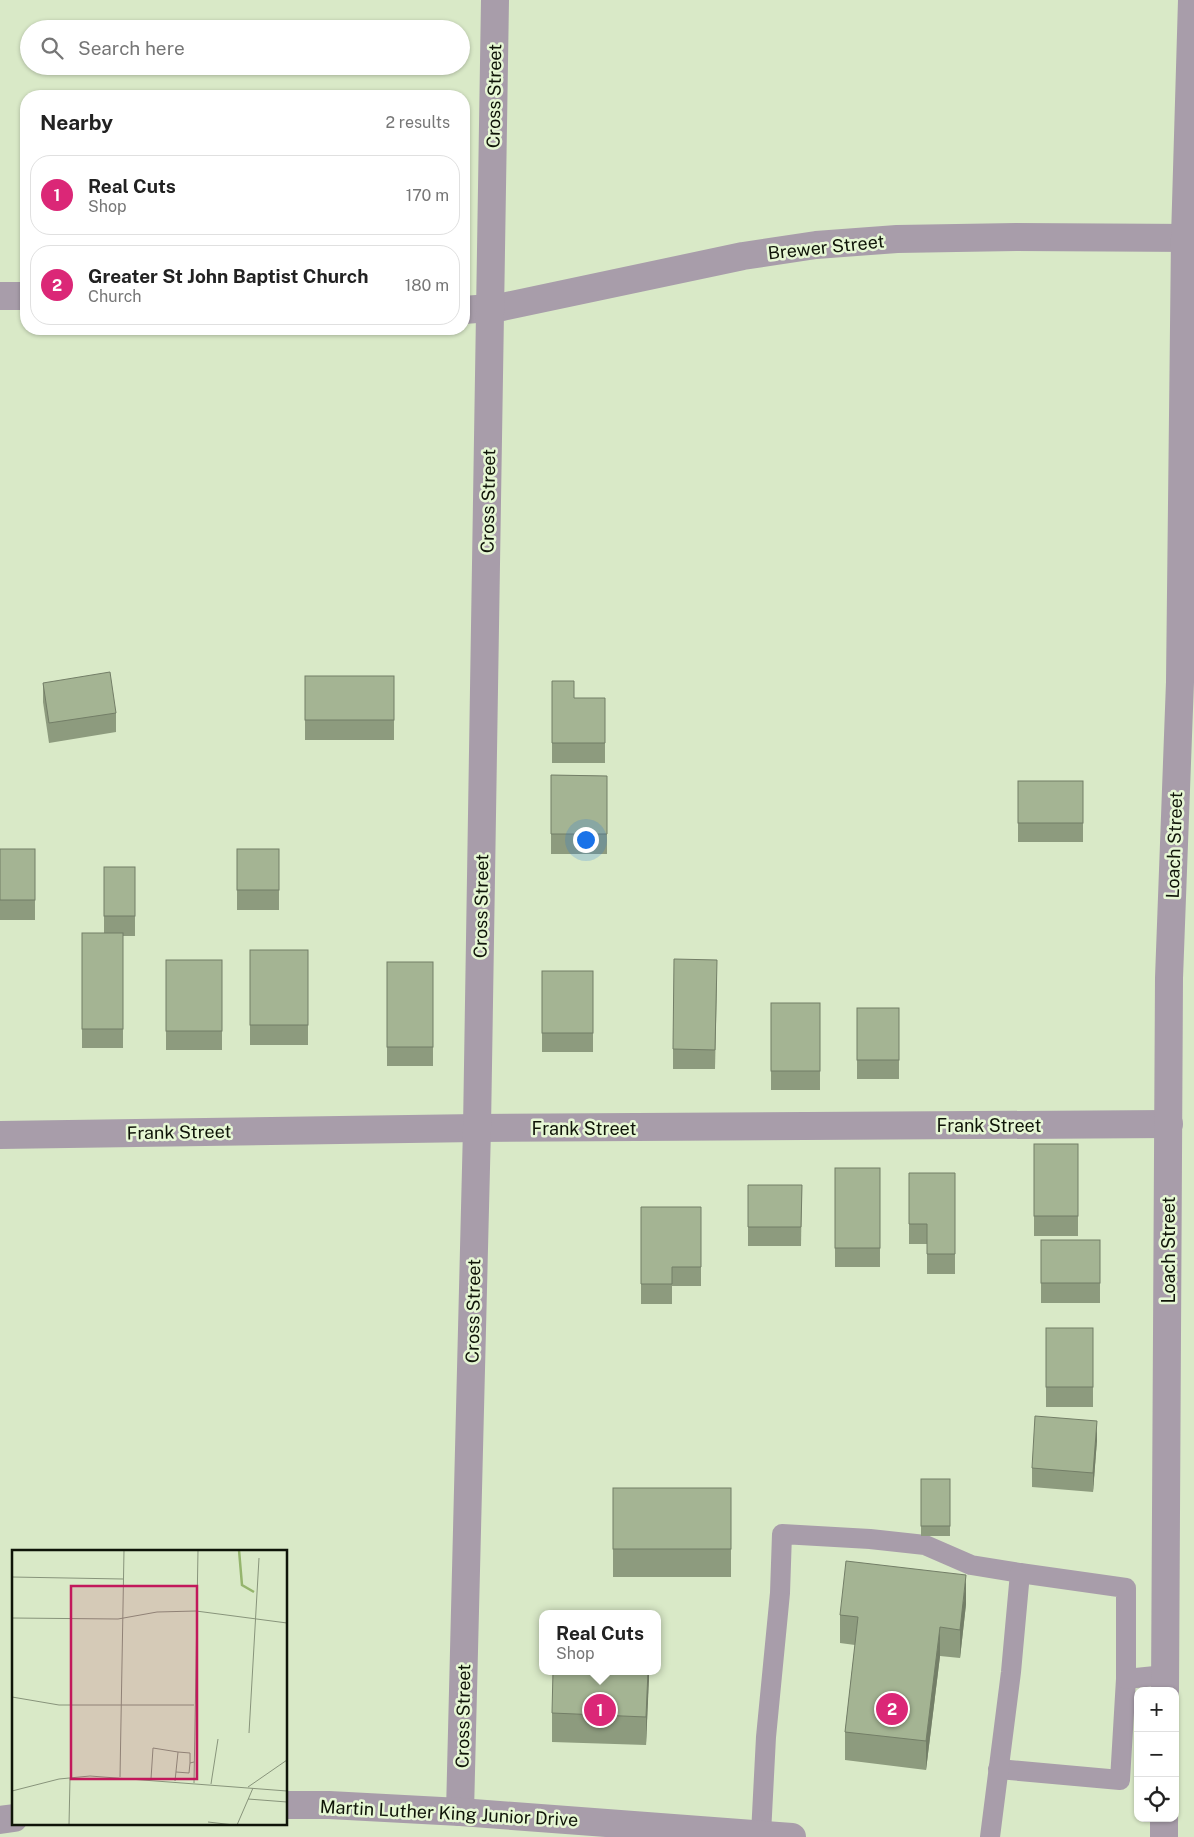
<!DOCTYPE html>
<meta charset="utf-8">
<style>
body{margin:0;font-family:"Public Sans",sans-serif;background:#f6f6f6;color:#222}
.controls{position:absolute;right:15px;bottom:15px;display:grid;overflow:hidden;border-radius:10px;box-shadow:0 1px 4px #0004}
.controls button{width:45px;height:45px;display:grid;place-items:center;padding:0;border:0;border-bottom:1px solid #e0e0e0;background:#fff;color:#222;font:25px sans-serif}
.you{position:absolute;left:585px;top:839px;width:18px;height:18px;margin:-12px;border:4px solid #fff;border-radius:50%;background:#1a73e8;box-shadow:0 0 0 8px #1a73e833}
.badge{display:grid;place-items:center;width:32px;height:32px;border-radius:50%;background:#db2777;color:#fff;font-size:16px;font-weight:700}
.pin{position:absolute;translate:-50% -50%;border:2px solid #fff;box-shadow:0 1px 5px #0006}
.popup{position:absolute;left:539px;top:1610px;width:122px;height:65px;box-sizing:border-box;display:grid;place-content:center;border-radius:10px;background:#fff;filter:drop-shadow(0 1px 4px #0005);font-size:16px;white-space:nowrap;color:#767676}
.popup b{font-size:19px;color:#222}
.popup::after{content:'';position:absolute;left:50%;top:100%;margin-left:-10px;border:10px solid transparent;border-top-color:#fff}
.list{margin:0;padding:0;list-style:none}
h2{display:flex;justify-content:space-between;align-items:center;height:65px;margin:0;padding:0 20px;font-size:21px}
h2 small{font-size:16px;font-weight:400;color:#767676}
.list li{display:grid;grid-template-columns:32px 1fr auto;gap:15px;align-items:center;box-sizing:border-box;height:80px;margin:0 10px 10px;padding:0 10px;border:1px solid #e0e0e0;border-radius:20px}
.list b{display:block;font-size:19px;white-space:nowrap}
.list p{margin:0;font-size:16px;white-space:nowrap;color:#767676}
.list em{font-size:16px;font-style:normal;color:#767676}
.icon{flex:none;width:28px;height:28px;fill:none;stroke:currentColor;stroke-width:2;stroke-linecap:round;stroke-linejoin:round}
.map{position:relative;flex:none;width:1194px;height:1837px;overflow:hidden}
.search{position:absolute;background:#fff;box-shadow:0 1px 4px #0004;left:20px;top:20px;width:450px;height:55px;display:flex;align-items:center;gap:12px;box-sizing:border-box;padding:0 18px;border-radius:28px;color:#767676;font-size:19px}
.panel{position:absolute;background:#fff;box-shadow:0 1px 4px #0004;left:20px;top:90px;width:450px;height:245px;border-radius:20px}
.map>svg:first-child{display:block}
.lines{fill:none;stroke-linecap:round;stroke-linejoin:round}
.service{stroke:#a89daa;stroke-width:20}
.minor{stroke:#a89daa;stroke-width:28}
.tertiary{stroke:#a89daa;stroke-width:28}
.wall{fill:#8d9b7e}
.shaded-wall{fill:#737e67}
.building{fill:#a4b493;stroke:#737e67}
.labels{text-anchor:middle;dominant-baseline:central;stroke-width:5;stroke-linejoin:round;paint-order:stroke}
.street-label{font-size:18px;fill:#0f1408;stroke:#e6f7d4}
.inset-river{fill:none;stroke:#95b56d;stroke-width:2.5}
.inset-road{fill:none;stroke:#88947b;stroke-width:1}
.view{fill:#c2185b;fill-opacity:0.15;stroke:#c2185b;stroke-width:2.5}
.inset-edge{fill:none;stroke:#0f1408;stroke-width:2.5}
</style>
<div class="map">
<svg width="1194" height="1837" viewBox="0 0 1194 1837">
<rect width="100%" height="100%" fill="#d9e9c7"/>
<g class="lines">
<!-- service -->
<g class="service">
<path d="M998,1769L1120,1780L1126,1679"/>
<path d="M761,1834L766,1737L780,1593L782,1534L870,1539L925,1545L971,1565L1020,1573"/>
<path d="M990,1837L1011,1672L1020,1573L1126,1588V1679L1165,1675"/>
</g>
<!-- minor -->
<g class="minor">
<path d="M0,296H26"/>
<path d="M464,310L502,307L743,256L816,245L897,239L1016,237L1194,238"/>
<path d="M0,1135L477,1128L1169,1124"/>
<path d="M1165,1691L1169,978L1180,682L1185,238L1192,0"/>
<path d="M460,1812L477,1128L495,0"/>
<path d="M1164,1837V1818"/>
</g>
<!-- tertiary -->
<g class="tertiary">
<path d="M286,1805H329L460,1812L792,1837"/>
<path d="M0,1820L14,1818"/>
</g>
</g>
<!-- wall -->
<g class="wall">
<rect x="305" y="676" width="89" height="64"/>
<path d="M552,681L574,698H605V763H552Z"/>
<path d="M43,683L116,713V732L49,743L43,702Z"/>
<path d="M551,775L607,776V854H551Z"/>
<rect x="1018" y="781" width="65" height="61"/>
<rect x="0" y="849" width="35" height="71"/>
<rect x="237" y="849" width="42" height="61"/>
<path d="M104,867H135V936H123V1048H82V933H104Z"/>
<rect x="250" y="950" width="58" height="95"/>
<rect x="166" y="960" width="56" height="90"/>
<rect x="387" y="962" width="46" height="104"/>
<rect x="542" y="971" width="51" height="81"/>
<path d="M717,980L715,1069H673V1049Z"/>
<rect x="771" y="1003" width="49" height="87"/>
<rect x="857" y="1008" width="42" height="71"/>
<rect x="1034" y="1144" width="44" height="92"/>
<rect x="835" y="1168" width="45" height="99"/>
<path d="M909,1173H955V1274H927V1244H909Z"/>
<path d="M748,1185H802L801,1246H748Z"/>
<path d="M641,1207H701V1286H672V1304H641Z"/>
<rect x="1041" y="1240" width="59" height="63"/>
<rect x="1046" y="1328" width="47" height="79"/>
<path d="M1097,1440L1093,1492L1032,1487V1468Z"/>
<rect x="921" y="1479" width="29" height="57"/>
<rect x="613" y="1488" width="118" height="89"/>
<path d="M966,1604L960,1658L940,1656L926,1770L845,1760V1732L855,1645L840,1643V1615Z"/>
<path d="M649,1671L646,1745L552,1742V1713Z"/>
</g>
<!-- shaded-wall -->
<g class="shaded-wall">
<path d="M1097,1421V1440L1093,1492V1473Z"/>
<path d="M966,1575V1604L960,1658V1630Z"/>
<path d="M940,1627V1656L926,1770V1741Z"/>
<path d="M648,1671H649V1679L646,1745V1717Z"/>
</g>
<!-- building -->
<g class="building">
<path d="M110,672L116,713L49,723L43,683Z"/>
<rect x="305" y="676" width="89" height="44"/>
<path d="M552,681H574V698H605V743H552Z"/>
<path d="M551,775L607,776V834H551Z"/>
<rect x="1018" y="781" width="65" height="42"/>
<rect x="0" y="849" width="35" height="51"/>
<rect x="237" y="849" width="42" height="41"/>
<rect x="104" y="867" width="31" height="49"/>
<rect x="82" y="933" width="41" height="96"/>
<rect x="250" y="950" width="58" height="75"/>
<path d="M674,959L717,960L715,1050L673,1049Z"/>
<rect x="166" y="960" width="56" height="71"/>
<rect x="387" y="962" width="46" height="85"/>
<rect x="542" y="971" width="51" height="62"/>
<rect x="771" y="1003" width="49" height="68"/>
<rect x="857" y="1008" width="42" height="52"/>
<rect x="1034" y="1144" width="44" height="72"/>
<rect x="835" y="1168" width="45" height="80"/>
<path d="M909,1173H955V1254H927V1224H909Z"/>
<path d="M748,1185H802L801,1227H748Z"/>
<path d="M641,1207H701V1267H672V1284H641Z"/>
<rect x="1041" y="1240" width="59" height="43"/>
<rect x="1046" y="1328" width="47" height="59"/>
<path d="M1035,1416L1097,1421L1093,1473L1032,1468Z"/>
<rect x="921" y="1479" width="29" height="47"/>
<rect x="613" y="1488" width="118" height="61"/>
<path d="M846,1561L966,1575L960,1630L940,1627L926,1741L845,1732L858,1617L840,1615Z"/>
<path d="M553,1671H648L646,1717L552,1713Z"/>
</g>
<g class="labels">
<!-- street labels -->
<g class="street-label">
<text transform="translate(494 96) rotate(-89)">Cross Street</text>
<text transform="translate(826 247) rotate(-6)">Brewer Street</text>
<text transform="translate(488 501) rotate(-89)">Cross Street</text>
<text transform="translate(1174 845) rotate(-88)">Loach Street</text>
<text transform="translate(481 906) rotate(-89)">Cross Street</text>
<text x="989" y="1125">Frank Street</text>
<text x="584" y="1128">Frank Street</text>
<text transform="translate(179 1132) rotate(-1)">Frank Street</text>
<text transform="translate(1168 1250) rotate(-90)">Loach Street</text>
<text transform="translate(473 1311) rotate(-89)">Cross Street</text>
<text transform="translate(463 1716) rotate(-89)">Cross Street</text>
<text transform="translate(449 1813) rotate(3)">Martin Luther King Junior Drive</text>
</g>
</g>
<!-- overview -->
<g transform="translate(12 1550)">
<rect width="275" height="275" fill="#d9e9c7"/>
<path class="inset-river" d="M227,0L230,35L242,42"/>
<path class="inset-road" d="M0,27L111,29M0,68L106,69L145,62L184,61L275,73M0,147L47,155H182M237,183L247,8M164,222L177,223L178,213M108,227L112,0M139,229L141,198L166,202M163,231L166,202L178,203V213L182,212M182,233L186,0M199,234L206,189M236,237L275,210M0,241L47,229L78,226L275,241M236,249L275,252M196,272L222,275M57,275L58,228M225,275L241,238"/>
<path class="view" d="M59,36H185V229H59Z"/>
<rect width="275" height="275" class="inset-edge"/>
</g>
</svg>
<div class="controls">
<button>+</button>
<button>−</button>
<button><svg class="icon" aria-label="locate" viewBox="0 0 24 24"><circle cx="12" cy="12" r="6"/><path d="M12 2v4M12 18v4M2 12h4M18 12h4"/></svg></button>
</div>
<div class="you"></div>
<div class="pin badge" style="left:600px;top:1710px">1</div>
<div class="popup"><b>Real Cuts</b>Shop</div>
<div class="pin badge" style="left:892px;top:1709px">2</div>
<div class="search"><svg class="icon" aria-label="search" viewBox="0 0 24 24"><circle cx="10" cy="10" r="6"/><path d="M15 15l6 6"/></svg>Search here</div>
<section class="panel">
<h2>Nearby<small>2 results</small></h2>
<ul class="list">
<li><span class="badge">1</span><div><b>Real Cuts</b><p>Shop</p></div><em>170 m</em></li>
<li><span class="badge">2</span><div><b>Greater St John Baptist Church</b><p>Church</p></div><em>180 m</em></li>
</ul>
</section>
</div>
